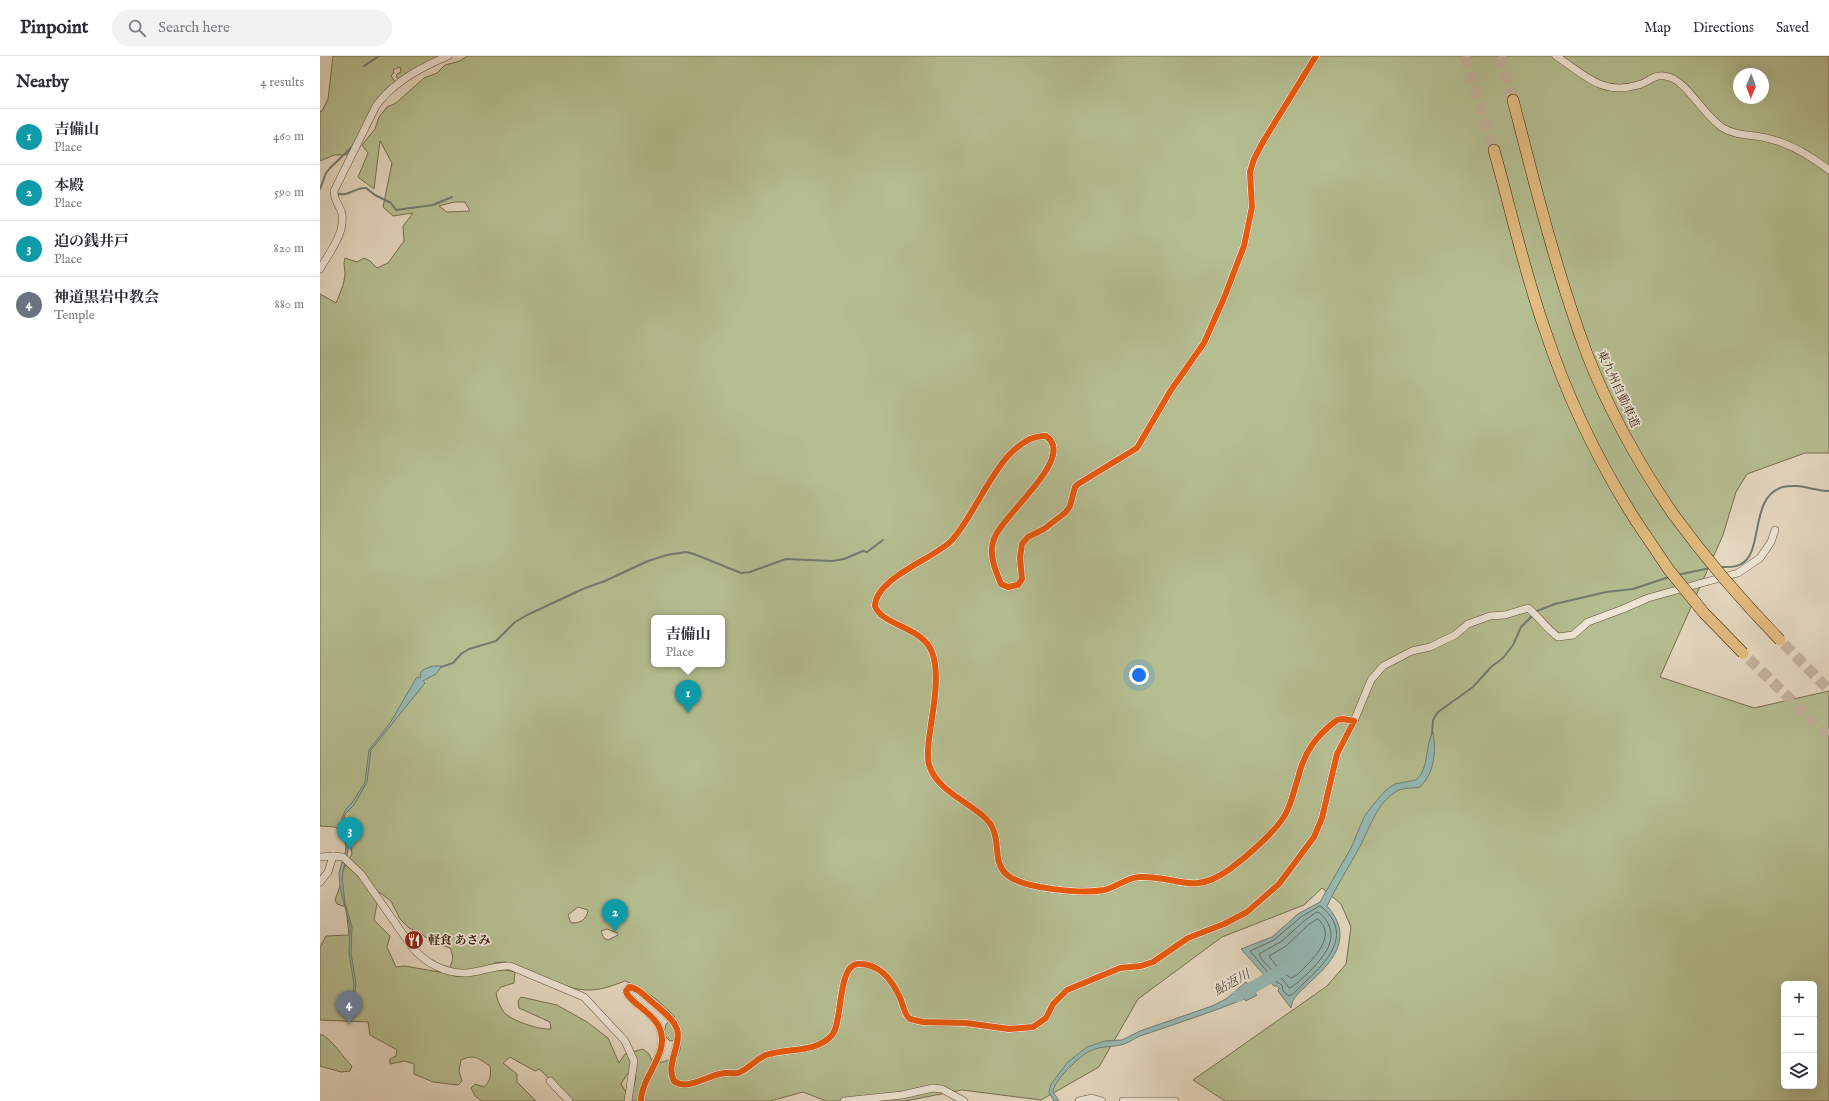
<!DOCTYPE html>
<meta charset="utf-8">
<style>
body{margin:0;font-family:"IM FELL English","Noto Serif JP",serif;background:#f2f2f3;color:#2b2b33}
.controls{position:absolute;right:12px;bottom:12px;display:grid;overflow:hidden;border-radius:6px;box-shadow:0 4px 16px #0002}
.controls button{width:36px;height:36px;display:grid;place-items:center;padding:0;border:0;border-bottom:1px solid #e1e1e2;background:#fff;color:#2b2b33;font:20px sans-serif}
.compass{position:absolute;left:1413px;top:12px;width:36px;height:36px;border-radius:50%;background:#fff;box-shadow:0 4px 16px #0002;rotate:181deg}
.you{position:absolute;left:819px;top:619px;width:14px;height:14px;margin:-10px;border:3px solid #fff;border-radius:50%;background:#1a73e8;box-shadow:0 0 0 6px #1a73e833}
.badge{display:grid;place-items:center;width:26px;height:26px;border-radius:50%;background:#8f2418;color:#fff;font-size:13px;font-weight:700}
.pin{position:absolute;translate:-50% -33px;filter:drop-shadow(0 1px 2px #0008)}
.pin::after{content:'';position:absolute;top:21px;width:14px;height:12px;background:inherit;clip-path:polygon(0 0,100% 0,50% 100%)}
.popup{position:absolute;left:331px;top:559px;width:74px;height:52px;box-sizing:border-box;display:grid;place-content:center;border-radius:6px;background:#fff;filter:drop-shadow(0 1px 3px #0005);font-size:13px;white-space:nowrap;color:#7c7c81}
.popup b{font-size:15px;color:#2b2b33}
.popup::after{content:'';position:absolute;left:50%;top:100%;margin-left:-8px;border:8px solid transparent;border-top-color:#fff}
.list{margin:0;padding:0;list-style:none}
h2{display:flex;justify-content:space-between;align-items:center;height:52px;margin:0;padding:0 16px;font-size:17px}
h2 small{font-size:13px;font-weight:400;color:#7c7c81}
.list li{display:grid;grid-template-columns:26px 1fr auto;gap:12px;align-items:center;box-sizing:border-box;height:56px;padding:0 16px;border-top:1px solid #e1e1e2}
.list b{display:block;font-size:15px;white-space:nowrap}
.list p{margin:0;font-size:13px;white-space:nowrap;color:#7c7c81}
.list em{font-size:13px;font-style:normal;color:#7c7c81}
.icon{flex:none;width:22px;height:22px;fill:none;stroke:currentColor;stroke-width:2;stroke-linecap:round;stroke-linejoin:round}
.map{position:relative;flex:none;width:1509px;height:1045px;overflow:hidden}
header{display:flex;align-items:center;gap:24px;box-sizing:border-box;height:56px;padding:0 20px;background:#fff;border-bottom:1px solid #e1e1e2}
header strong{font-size:19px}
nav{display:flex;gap:22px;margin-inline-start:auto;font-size:14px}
.search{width:280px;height:36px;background:#f2f2f3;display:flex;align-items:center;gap:10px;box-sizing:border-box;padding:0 14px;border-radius:22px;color:#7c7c81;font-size:15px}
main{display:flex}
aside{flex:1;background:#fff}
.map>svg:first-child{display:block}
.green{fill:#b5be91;stroke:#786e4e;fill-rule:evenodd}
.water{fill:#95b9b4;stroke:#717b71}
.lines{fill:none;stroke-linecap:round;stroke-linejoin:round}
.shore{stroke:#686b60;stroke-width:1}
.stream{stroke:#717b71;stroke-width:2}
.river{stroke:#95b9b4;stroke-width:12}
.highway-tunnel{stroke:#c2b29b;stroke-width:11;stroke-dasharray:11 5.5;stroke-linecap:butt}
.minor-casing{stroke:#664c39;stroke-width:8}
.highway-casing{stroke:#3c1d0c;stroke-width:12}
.minor{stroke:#ede5d5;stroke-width:7}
.highway{stroke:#e2bc80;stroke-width:11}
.highway-bridge-casing{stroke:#3c1d0c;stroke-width:12;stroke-linecap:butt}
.highway-bridge{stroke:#e2bc80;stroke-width:11}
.cycleway-casing{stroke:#ede5d5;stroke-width:8}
.cycleway{stroke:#e8590c;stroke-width:6}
.labels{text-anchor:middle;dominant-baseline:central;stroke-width:3.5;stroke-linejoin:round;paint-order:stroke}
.street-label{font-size:12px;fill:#3c1d0c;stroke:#ede5d5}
.poi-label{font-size:12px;font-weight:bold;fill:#3c1d0c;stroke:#ede5d5;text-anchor:start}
.water-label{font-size:13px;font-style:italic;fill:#574c3e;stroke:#ede5d5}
</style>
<header>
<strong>Pinpoint</strong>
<div class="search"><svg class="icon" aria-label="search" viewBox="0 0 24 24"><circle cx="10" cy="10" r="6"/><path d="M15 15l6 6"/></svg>Search here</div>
<nav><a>Map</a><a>Directions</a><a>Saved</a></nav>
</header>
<main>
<aside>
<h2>Nearby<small>4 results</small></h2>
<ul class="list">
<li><span class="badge" style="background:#0f9aa8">1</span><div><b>吉備山</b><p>Place</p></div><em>460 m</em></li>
<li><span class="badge" style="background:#0f9aa8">2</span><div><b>本殿</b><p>Place</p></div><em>590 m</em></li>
<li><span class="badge" style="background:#0f9aa8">3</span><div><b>迫の銭井戸</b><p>Place</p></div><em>820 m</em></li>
<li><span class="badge" style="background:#6b7280">4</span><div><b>神道黒岩中教会</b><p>Temple</p></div><em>880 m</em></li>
</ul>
</aside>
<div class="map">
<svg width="1509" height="1045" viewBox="0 0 1509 1045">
<rect width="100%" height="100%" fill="#e4d7bf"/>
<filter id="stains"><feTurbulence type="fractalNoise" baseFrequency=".005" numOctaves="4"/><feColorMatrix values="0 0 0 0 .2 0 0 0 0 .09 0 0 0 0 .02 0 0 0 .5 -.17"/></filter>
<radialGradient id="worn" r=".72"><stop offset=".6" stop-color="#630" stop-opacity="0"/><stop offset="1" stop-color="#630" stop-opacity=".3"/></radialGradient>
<!-- green -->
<g class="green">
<path d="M13,0H124L81,24L76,21L77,18L81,16L80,11L73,14L74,17L71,20L76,27L65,34L34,93L26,99H14L0,105V55H2L8,43Z"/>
<path d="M147,0H1509V397H1485L1427,418L1416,436L1403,479L1340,621L1434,652L1509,635V1045H905L873,1024L1007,930L1026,908L1031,871L1021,848L1002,832L984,849L902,881L818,943L779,1011L721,1044L642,1034L585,1045H506L483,1036L450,1045H254L219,1013L215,1015L190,1001L183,1007L197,1018V1026L216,1045H162L155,1040L151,1032L155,1028L164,1031C171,1024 171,1019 170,1010C158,1002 154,998 141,1004L139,1015L142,1025L138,1029L113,1026L94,1018V1008L85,1005L70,1008V1003L76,1000L77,994L50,979L48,966L0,964V891L6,880L29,879L26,851L17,848L15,844L22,825V816L32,798L30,781L15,771L0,770V238L16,247C20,237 24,229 25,218C25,212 23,209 25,202L37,206L44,202L50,205L57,212L68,207L84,185L83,170L93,157L73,160L63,151L72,107L60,85L54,133L38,121L48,97L42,89L55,73L59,61L67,51L76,47L104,22L117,17L125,9L140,5ZM1419,18H1443V42H1419ZM134,146H145L150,155L127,156L119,150ZM334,562H402V608H334ZM59,836L71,845L80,863L89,872L100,877L111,885L130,892C135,902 132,910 125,917L85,910L76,911L67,891L70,880L54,864ZM258,851L268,854C267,864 260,867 251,867L248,859ZM287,873L297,877L298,879L288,884L284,882L281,875ZM185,906C211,913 244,935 270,934C282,934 294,929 305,925C323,931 342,947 355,961L346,968L344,979L350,985L360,984C364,1002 348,1006 333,1007L329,998L323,993L305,998L299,1007L288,982L267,966L237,949L201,941L198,945L199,952L230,966L231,973C220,974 190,965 183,955C180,950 177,944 176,937L181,931L194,927L195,916L185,914L169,915L174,907ZM1464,928H1494V1030H1464ZM308,1017L316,1020L314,1030L307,1038L301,1028Z"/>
<path d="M0,978C11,981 23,1002 32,1010L30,1015L21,1016L0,1010Z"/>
</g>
<!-- water -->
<g class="water">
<path d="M112,610H122L116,618L103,625L105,627L51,694L47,726L34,749L25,758L24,762V773L28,791L27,800L25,799L26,790L23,779L22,762L26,753L32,747L45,726L49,694L70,667L97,621L99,622L101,621L100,618L103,614Z"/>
<path d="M1113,676C1116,695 1115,716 1100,731C1092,733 1084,731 1077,735C1055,748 1050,773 1038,794C1028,812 1016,831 1007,850C1033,879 1016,903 991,925C986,931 978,936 974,943C972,945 972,949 971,952L958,935L959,932L957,930H954L921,893L952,881L978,858L1000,846L1031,792L1044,761L1052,750L1066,734L1075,728L1096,724C1110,711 1104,692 1113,676Z"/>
<path d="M22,806L25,807L22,821L25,847L32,871L31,897L36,928L33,953L31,952L34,928L29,897L30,871L20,831L19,817Z"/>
<path d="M926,926L937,939L926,945L924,943C890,957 855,968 820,980C815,982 810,986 804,988C792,992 780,989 768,996C759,1001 733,1025 733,1036L739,1045H734L729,1036L731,1028L748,1006L767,991L785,985L802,984L820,975L892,950L906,943Z"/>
</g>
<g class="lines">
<!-- shore -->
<g class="shore">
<path d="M1000,850C1004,852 1008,857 1011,861C1028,886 1002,910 985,926C980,931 974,938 969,940L963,935L962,929L955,925L930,895L954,884L981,861Z"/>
<path d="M997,856L1000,857C1024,880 1004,901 986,919C981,923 975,930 969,932C962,919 945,912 939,898L962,885L984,865Z"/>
<path d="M998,863C1016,878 997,899 985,911C981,915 976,921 971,922L960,915L949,900L966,890L988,869Z"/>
</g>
<!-- stream -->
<g class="stream">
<path d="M44,10L59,0"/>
<path d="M0,133L6,117L10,112L33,90"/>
<path d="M16,137C29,142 34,131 46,132L55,139L71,147L76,154L113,149L132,141"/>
<path d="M1400,511C1407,511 1415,512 1421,508C1444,497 1429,440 1463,431C1479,427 1494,435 1509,435"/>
<path d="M1357,519L1390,512"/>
<path d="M121,611L133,607L141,598L149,593L176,585L195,566L207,559L265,532L285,525L328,505L347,499L366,496L374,498L421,517L430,516L466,503L512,505L524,503L543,495L547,496L563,484"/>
<path d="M1112,678L1113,664L1118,656L1153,631L1171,611L1183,602L1193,589L1201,571L1217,555L1235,548L1286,536L1313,533L1349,521"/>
</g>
<!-- river -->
<path class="river" d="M918,940L961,915"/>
<!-- highway-tunnel -->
<g class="highway-tunnel">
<path d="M1145,0L1174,94"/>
<path d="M1180,0L1193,44"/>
<path d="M1464,588L1509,634"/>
<path d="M1429,603L1509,681"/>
</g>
<!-- minor casing -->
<g class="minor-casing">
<g id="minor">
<path d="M1236,0C1264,18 1281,40 1318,29C1330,26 1335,16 1349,21C1367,26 1384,60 1403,72C1418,81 1434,78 1450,83C1472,88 1492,101 1509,114"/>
<path d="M0,213C9,197 25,178 22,158C20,150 14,145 14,135L56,50C73,26 101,11 128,0"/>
<path d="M1034,665L1051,624L1063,610L1092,595L1110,591L1135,579L1148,568L1170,560L1185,559L1208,552C1219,561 1226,572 1238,581L1253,579L1268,566L1303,553L1328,542L1418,517L1440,502L1451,486L1455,474"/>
<path d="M13,800L23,801L41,818L92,891C105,907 126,918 147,917C162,916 175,909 190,910L264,941L305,985L314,1005L308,1045"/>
<path d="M0,801L13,800L8,816L0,826"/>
<path d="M230,1025L249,1045"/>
<path d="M321,1045C321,1019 353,996 338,969C330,955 315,950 307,938L306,935L309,931C317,931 326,941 332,946C340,953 353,962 357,973C362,989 345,1008 354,1025C367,1035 387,1020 400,1018C406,1016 413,1018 418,1017C429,1013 436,1003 446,999C467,992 497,997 512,979C523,967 517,909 538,908C560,907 573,925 581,944C584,952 584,958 590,963L603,966L646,967L689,973L713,971L726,962L733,948L747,934L800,912L821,910L833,906L868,882L904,868L927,856L959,828L994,781L1002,762L1017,698L1034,665L1023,663L1017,664C996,680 984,696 978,722C974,734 972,746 966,757C957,775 926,801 910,813C871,841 858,819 819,821C806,822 797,831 784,834C763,838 702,833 686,818C670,803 685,778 663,760C645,744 617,734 609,709C607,701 608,691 609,683C612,658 621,620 612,596C602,570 562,570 555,550C556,522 613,503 631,485C658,458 682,378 726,380C758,402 679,460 673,486C669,500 676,516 681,528L688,531L698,529L702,523L700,502L702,488L708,481L724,473L746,456L750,450L755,431L758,428L817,392L851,334L884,287L904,242L924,190L932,151L930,116L934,103L944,84L996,0"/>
<path d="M524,1045L582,1039L613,1032L622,1033L644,1045"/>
<path d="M759,1045L772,1042L782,1045"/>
<path d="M803,1045H855"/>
</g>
</g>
<!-- highway casing -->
<g class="highway-casing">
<g id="highway">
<path d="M1193,44C1215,129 1236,215 1267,298C1289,355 1319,408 1353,458"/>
<path d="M1174,94C1191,154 1204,215 1225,274C1247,341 1278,405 1316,465"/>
</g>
</g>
<!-- minor -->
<use href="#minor" class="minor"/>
<!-- highway -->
<use href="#highway" class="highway"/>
<!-- highway-bridge casing -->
<g class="highway-bridge-casing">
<g id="highway-bridge">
<path d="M1353,458C1386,503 1421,544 1460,584"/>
<path d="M1316,465L1349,514L1384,557L1423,597"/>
</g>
</g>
<!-- highway-bridge -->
<use href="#highway-bridge" class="highway-bridge"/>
<!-- cycleway casing -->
<g class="cycleway-casing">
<path id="cycleway" d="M321,1045C321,1019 353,996 338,969C330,955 315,950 307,938L306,935L309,931C317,931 326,941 332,946C340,953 353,962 357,973C362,989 345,1008 354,1025C367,1035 387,1020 400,1018C406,1016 413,1018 418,1017C429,1013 436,1003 446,999C467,992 497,997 512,979C523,967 517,909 538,908C560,907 573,925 581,944C584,952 584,958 590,963L603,966L646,967L689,973L713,971L726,962L733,948L747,934L800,912L821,910L833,906L868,882L904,868L927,856L959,828L994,781L1002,762L1017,698L1034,665L1023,663L1017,664C996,680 984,696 978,722C974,734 972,746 966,757C957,775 926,801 910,813C871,841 858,819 819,821C806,822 797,831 784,834C763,838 702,833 686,818C670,803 685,778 663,760C645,744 617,734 609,709C607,701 608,691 609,683C612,658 621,620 612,596C602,570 562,570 555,550C556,522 613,503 631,485C658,458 682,378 726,380C758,402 679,460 673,486C669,500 676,516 681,528L688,531L698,529L702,523L700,502L702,488L708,481L724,473L746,456L750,450L755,431L758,428L817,392L851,334L884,287L904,242L924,190L932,151L930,116L934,103L944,84L996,0"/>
</g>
<!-- cycleway -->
<use href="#cycleway" class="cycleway"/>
</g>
<!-- icons -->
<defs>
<g id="restaurant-disc" transform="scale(1)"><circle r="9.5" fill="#8f2418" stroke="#ede5d5"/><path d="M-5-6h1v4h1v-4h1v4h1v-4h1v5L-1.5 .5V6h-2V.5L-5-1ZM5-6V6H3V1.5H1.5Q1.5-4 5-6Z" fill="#fff"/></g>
</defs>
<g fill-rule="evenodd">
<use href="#restaurant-disc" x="94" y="884"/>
</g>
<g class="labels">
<!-- street labels -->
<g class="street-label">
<text transform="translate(1298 333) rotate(65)">東九州自動車道</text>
</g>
<!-- poi labels -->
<g class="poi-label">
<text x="108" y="884">軽食 あさみ</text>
</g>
<!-- water labels -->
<g class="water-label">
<text transform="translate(912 927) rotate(-29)">鮎返川</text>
</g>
</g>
<rect width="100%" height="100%" filter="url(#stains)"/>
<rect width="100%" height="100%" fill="url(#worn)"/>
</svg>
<div class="controls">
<button>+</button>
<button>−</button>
<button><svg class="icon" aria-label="layers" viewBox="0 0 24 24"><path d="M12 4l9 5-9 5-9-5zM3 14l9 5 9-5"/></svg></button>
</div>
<svg class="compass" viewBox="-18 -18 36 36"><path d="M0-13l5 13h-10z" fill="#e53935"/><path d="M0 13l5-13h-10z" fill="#7c7c81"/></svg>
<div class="you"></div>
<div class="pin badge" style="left:368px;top:657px;background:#0f9aa8">1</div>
<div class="popup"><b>吉備山</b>Place</div>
<div class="pin badge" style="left:295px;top:876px;background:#0f9aa8">2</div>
<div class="pin badge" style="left:30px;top:794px;background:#0f9aa8">3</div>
<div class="pin badge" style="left:29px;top:968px;background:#6b7280">4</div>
</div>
</main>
